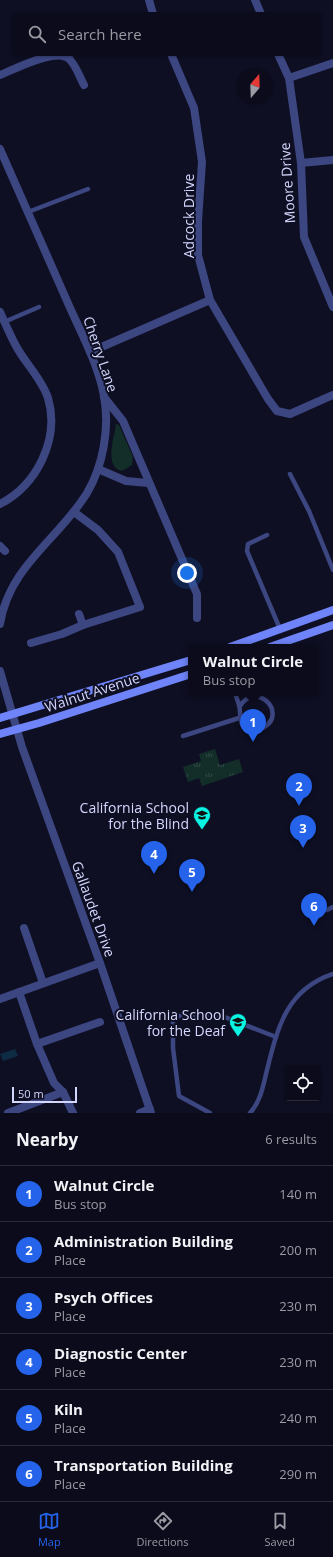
<!DOCTYPE html>
<style>
body{margin:0;font-family:"Open Sans",sans-serif;background:#191928;color:#f1f3f6}
.controls{position:absolute;right:12px;bottom:12px;display:grid;overflow:hidden;border-radius:4px;box-shadow:0 1px 3px #0004}
.controls button{width:36px;height:36px;display:grid;place-items:center;padding:0;border:0;border-bottom:1px solid #2b2b3a;background:#0b0b1b;color:#f1f3f6;font:20px sans-serif}
.compass{position:absolute;left:237px;top:68px;width:36px;height:36px;border-radius:50%;background:#0b0b1b;box-shadow:0 1px 3px #0004;rotate:19deg}
.scale{position:absolute;left:12px;bottom:10px;width:65px;box-sizing:border-box;padding-left:4px;border:2px solid #d4d7fd;border-top:0;font-size:11px;line-height:14px;white-space:nowrap;color:#d4d7fd;-webkit-text-stroke:3px #0f0f24;paint-order:stroke}
.you{position:absolute;left:187px;top:573px;width:14px;height:14px;margin:-10px;border:3px solid #fff;border-radius:50%;background:#1a73e8;box-shadow:0 0 0 6px #1a73e833}
.badge{display:grid;place-items:center;width:26px;height:26px;border-radius:50%;background:#2563eb;color:#fff;font-size:13px;font-weight:700}
.pin{position:absolute;translate:-50% -33px;filter:drop-shadow(0 1px 2px #0008)}
.pin::after{content:'';position:absolute;top:21px;width:14px;height:12px;background:inherit;clip-path:polygon(0 0,100% 0,50% 100%)}
.popup{position:absolute;left:188px;top:644px;width:130px;height:52px;box-sizing:border-box;display:grid;place-content:center;border-radius:4px;background:#0b0b1b;filter:drop-shadow(0 1px 3px #0005);font-size:13px;white-space:nowrap;color:#9a9ba3}
.popup b{font-size:15px;color:#f1f3f6}
.popup::after{content:'';position:absolute;left:50%;top:100%;margin-left:-8px;border:8px solid transparent;border-top-color:#0b0b1b}
.list{margin:0;padding:0;list-style:none}
h2{display:flex;justify-content:space-between;align-items:center;height:52px;margin:0;padding:0 16px;font-size:17px}
h2 small{font-size:13px;font-weight:400;color:#9a9ba3}
.list li{display:grid;grid-template-columns:26px 1fr auto;gap:12px;align-items:center;box-sizing:border-box;height:56px;padding:0 16px;border-top:1px solid #2b2b3a}
.list b{display:block;font-size:15px;white-space:nowrap}
.list p{margin:0;font-size:13px;white-space:nowrap;color:#9a9ba3}
.list em{font-size:13px;font-style:normal;color:#9a9ba3}
.icon{flex:none;width:22px;height:22px;fill:none;stroke:currentColor;stroke-width:2;stroke-linecap:round;stroke-linejoin:round}
.map{position:relative;flex:none;width:333px;height:1113px;overflow:hidden}
.search{position:absolute;background:#0b0b1b;box-shadow:0 1px 3px #0004;left:12px;right:12px;top:12px;height:44px;display:flex;align-items:center;gap:10px;box-sizing:border-box;padding:0 14px;border-radius:4px;color:#9a9ba3;font-size:15px}
.sheet{height:388px;background:#0b0b1b}
nav{display:flex;justify-content:space-around;align-items:center;box-sizing:border-box;height:56px;border-top:1px solid #2b2b3a;background:#0b0b1b;font-size:11px;color:#9a9ba3}
nav a{display:grid;justify-items:center;gap:2px}
nav .on{color:#2563eb}
.map>svg:first-child{display:block}
.green{fill:#132e28}
.park{fill:url(#park-tufts)}
.water{fill:#0e2b44}
.lines{fill:none;stroke-linecap:round;stroke-linejoin:round}
.service{stroke:#3c4681;stroke-width:4.5}
.minor{stroke:#3c4681;stroke-width:8}
.secondary{stroke:#6f84f9;stroke-width:8}
.labels{text-anchor:middle;dominant-baseline:central;stroke-width:4;stroke-linejoin:round;paint-order:stroke}
.street-label{font-size:14px;fill:#d4d7fd;stroke:#0f0f24}
.poi-label{font-size:14px;fill:#d4d7fd;stroke:#0f0f24;text-anchor:end}
</style>
<div class="map">
<svg width="333" height="1113" viewBox="0 0 333 1113">
<defs>
<pattern id="park-tufts" width="24" height="20" patternUnits="userSpaceOnUse"><rect width="24" height="20" fill="#132e28"/><path d="M3 7l-1-3M5 7V3M7 7l1-3M15 17l-1-3M17 17v-4M19 17l1-3" fill="none" stroke="#344c48"/></pattern>
</defs>
<rect width="100%" height="100%" fill="#0f0f24"/>
<!-- green -->
<path class="green" d="M116,424L119,425L133,457L132,465L122,471C104,467 114,438 116,424Z"/>
<!-- park -->
<path class="park" d="M215,749L220,765L239,759L243,772L202,786L199,778L188,782L183,767L201,761L199,754Z"/>
<!-- water -->
<path class="water" d="M15,1049L18,1056L3,1061L0,1054Z"/>
<g class="lines">
<!-- service -->
<g class="service">
<path d="M28,212L88,189"/>
<path d="M4,322L39,307"/>
<path d="M290,474L309,511L333,570"/>
<path d="M267,535L248,544L247,551L280,629"/>
<path d="M235,693C236,697 238,701 239,705C242,715 236,729 254,730C258,730 262,729 266,726C286,711 256,681 240,706"/>
<path d="M183,736L239,718"/>
<path d="M327,910L333,907"/>
<path d="M210,1113L179,1096L173,1048V1016H222L276,1037"/>
<path d="M250,1113C260,1102 263,1087 266,1074C277,1030 285,990 333,974"/>
</g>
<!-- minor -->
<g class="minor">
<path d="M149,0L153,14"/>
<path d="M255,0L261,14"/>
<path d="M171,54L194,108L202,162L198,221V255L210,300L268,399L277,411L290,414L333,395"/>
<path d="M278,54L289,78L301,163L304,237L333,307"/>
<path d="M0,75C15,69 60,45 71,61C77,68 80,78 84,85"/>
<path d="M289,78L333,63"/>
<path d="M0,149C22,200 45,250 67,301C80,331 98,363 104,396C110,428 103,466 87,493C59,539 9,566 0,624"/>
<path d="M301,163L333,160"/>
<path d="M0,312C5,323 10,335 16,346C25,363 42,379 48,398C60,439 37,485 0,504"/>
<path d="M90,352L210,300"/>
<path d="M104,397L123,421L197,594V618"/>
<path d="M98,469L126,481L148,483"/>
<path d="M0,546L5,551"/>
<path d="M79,614L83,625"/>
<path d="M31,643L62,634L83,625L140,607L118,552L98,530L74,512"/>
<path d="M0,671L22,747L100,963L151,1113"/>
<path d="M24,928L43,983"/>
<path d="M19,992L37,1044L54,1083L63,1092L73,1113"/>
<path d="M0,999L100,963"/>
<path d="M37,1044L100,1022"/>
<path d="M8,1113L63,1092"/>
<path d="M140,1113L150,1109"/>
</g>
<!-- secondary -->
<g class="secondary">
<path d="M230,647L333,610"/>
<path d="M270,647L333,625"/>
<path d="M0,718L191,660"/>
<path d="M0,734L39,723L191,674"/>
</g>
</g>
<!-- icons -->
<defs>
<g id="school-pin" transform="scale(0.9)"><path d="M0 17L-7.5 6A9.5 9.5 0 1 1 7.5 6Z" fill="#0af4e3" stroke="#0f0f24"/><path d="M0-5L7-2L0 1L-7-2ZM-4 1L0 2.5L4 1V4Q0 6-4 4Z" fill="#111"/></g>
</defs>
<g fill-rule="evenodd">
<use href="#school-pin" x="202" y="815"/>
<use href="#school-pin" x="238" y="1022"/>
</g>
<g class="labels">
<!-- street labels -->
<g class="street-label">
<text transform="translate(287 183) rotate(-94)">Moore Drive</text>
<text transform="translate(188 216) rotate(-90)">Adcock Drive</text>
<text transform="translate(101 354) rotate(71)">Cherry Lane</text>
<text transform="translate(92 692) rotate(-18)">Walnut Avenue</text>
<text transform="translate(94 909) rotate(70)">Gallaudet Drive</text>
</g>
<!-- poi labels -->
<g class="poi-label">
<text x="189" y="807">California School<tspan x="189" dy="16">for the Blind</tspan></text>
<text x="225" y="1014">California School<tspan x="225" dy="16">for the Deaf</tspan></text>
</g>
</g>
</svg>
<div class="controls">
<button><svg class="icon" aria-label="locate" viewBox="0 0 24 24"><circle cx="12" cy="12" r="6"/><path d="M12 2v4M12 18v4M2 12h4M18 12h4"/></svg></button>
</div>
<svg class="compass" viewBox="-18 -18 36 36"><path d="M0-13l5 13h-10z" fill="#e53935"/><path d="M0 13l5-13h-10z" fill="#9a9ba3"/></svg>
<div class="scale">50 m</div>
<div class="you"></div>
<div class="pin badge" style="left:253px;top:742px">1</div>
<div class="popup"><b>Walnut Circle</b>Bus stop</div>
<div class="pin badge" style="left:299px;top:806px">2</div>
<div class="pin badge" style="left:303px;top:848px">3</div>
<div class="pin badge" style="left:154px;top:874px">4</div>
<div class="pin badge" style="left:192px;top:892px">5</div>
<div class="pin badge" style="left:314px;top:926px">6</div>
<div class="search"><svg class="icon" aria-label="search" viewBox="0 0 24 24"><circle cx="10" cy="10" r="6"/><path d="M15 15l6 6"/></svg>Search here</div>
</div>
<section class="sheet">
<h2>Nearby<small>6 results</small></h2>
<ul class="list">
<li><span class="badge">1</span><div><b>Walnut Circle</b><p>Bus stop</p></div><em>140 m</em></li>
<li><span class="badge">2</span><div><b>Administration Building</b><p>Place</p></div><em>200 m</em></li>
<li><span class="badge">3</span><div><b>Psych Offices</b><p>Place</p></div><em>230 m</em></li>
<li><span class="badge">4</span><div><b>Diagnostic Center</b><p>Place</p></div><em>230 m</em></li>
<li><span class="badge">5</span><div><b>Kiln</b><p>Place</p></div><em>240 m</em></li>
<li><span class="badge">6</span><div><b>Transportation Building</b><p>Place</p></div><em>290 m</em></li>
</ul>
</section>
<nav>
<a class="on"><svg class="icon" aria-label="map" viewBox="0 0 24 24"><path d="M3 6l6-2 6 2 6-2v14l-6 2-6-2-6 2zM9 4v14M15 6v14"/></svg>Map</a>
<a><svg class="icon" aria-label="directions" viewBox="0 0 24 24"><path d="M12 3l9 9-9 9-9-9zM9 14v-3h6M13 9l2 2-2 2"/></svg>Directions</a>
<a><svg class="icon" aria-label="saved" viewBox="0 0 24 24"><path d="M7 4h10v16l-5-4-5 4z"/></svg>Saved</a>
</nav>
